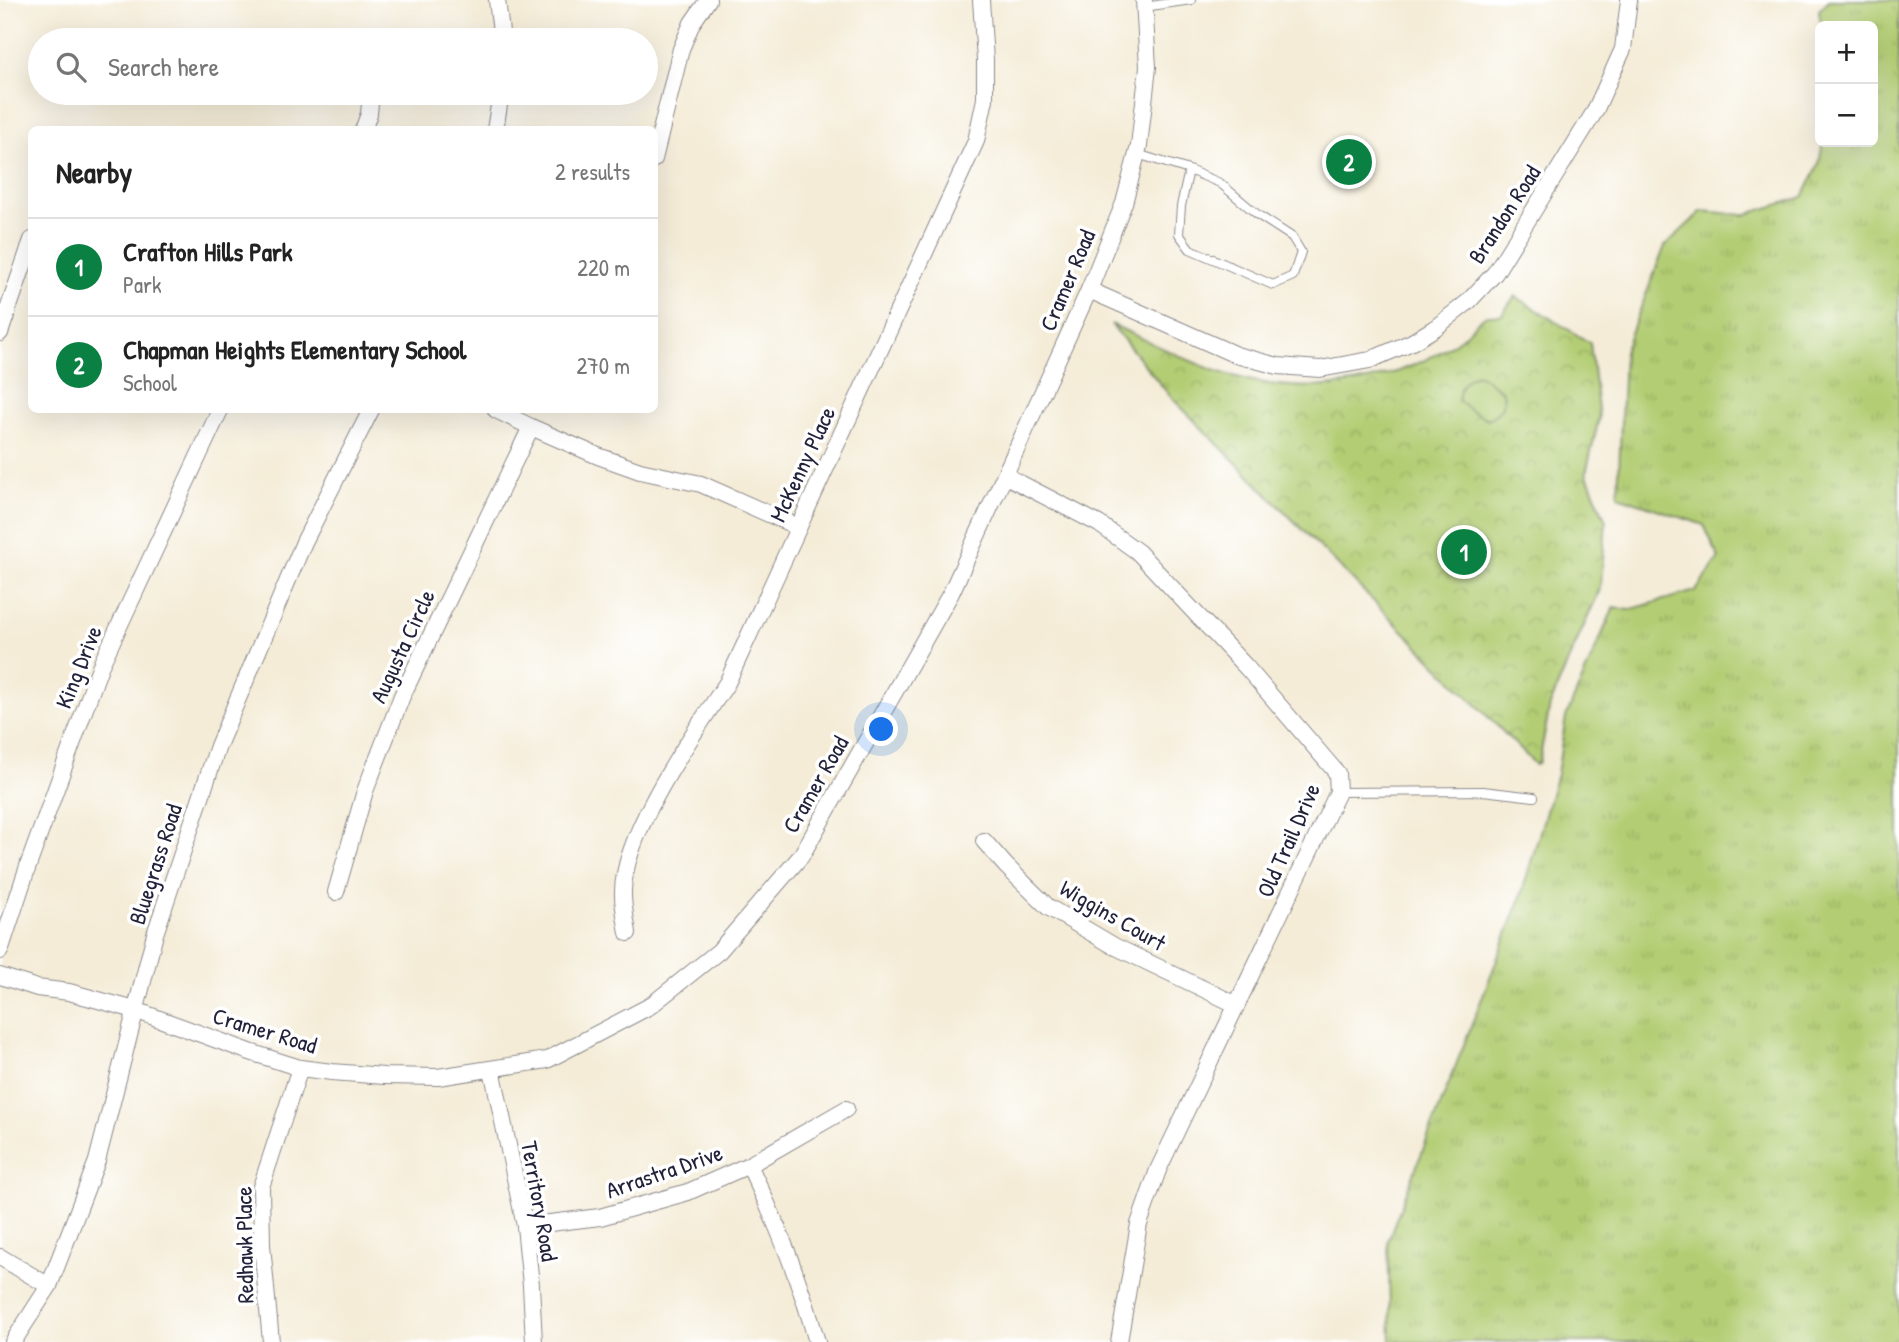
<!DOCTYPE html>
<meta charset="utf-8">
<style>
body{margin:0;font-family:"Patrick Hand",sans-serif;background:#f6f6f6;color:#222}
.controls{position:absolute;right:21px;top:21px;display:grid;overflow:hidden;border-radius:10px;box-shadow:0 7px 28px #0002}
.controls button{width:63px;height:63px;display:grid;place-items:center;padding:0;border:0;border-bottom:2px solid #e0e0e0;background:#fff;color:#222;font:35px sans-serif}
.you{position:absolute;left:882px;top:730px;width:24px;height:24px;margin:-18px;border:5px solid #fff;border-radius:50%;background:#1a73e8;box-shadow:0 0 0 10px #1a73e833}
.badge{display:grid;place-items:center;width:46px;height:46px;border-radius:50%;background:#0b8043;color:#fff;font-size:23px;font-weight:700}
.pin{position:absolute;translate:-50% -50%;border:4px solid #fff;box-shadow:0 2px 7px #0006}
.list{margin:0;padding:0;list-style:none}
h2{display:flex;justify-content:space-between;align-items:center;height:91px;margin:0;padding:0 28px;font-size:30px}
h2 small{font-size:23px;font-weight:400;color:#767676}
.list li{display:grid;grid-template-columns:46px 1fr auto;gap:21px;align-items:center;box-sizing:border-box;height:98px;padding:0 28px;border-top:2px solid #e0e0e0}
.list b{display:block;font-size:26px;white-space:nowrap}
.list p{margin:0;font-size:23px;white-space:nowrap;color:#767676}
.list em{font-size:23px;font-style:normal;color:#767676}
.icon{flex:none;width:38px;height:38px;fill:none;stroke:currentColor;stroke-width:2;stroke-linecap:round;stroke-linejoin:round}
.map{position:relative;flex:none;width:1899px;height:1342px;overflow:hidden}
.search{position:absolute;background:#fff;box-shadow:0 7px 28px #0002;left:28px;top:28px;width:630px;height:77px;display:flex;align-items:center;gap:18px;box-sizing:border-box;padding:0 24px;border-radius:38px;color:#767676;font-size:26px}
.panel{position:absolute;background:#fff;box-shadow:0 7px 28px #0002;left:28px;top:126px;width:630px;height:287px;border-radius:10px}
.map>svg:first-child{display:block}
.grass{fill:url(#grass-tufts);stroke:#6a7857;stroke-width:2}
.park{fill:url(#park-crowns);stroke:#6a7857;stroke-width:2}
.garden{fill:#b2cd73;stroke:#6a7857;stroke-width:2}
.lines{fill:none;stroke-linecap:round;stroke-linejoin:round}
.lane-casing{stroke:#8b8789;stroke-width:10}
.street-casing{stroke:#8b8789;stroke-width:18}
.lane{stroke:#fff;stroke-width:8}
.street{stroke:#fff;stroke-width:16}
.labels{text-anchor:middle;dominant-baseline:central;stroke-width:7;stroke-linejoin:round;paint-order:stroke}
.street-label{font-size:23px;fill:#22223b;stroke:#fff}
</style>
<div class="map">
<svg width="1899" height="1342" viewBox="0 0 1899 1342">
<defs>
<pattern id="grass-tufts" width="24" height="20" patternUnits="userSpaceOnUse" patternTransform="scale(1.75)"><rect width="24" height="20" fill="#b2cd73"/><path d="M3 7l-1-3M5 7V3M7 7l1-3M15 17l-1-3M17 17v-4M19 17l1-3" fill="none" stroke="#99b064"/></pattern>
<pattern id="park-crowns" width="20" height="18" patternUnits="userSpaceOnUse" patternTransform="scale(1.75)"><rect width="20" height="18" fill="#b2cd73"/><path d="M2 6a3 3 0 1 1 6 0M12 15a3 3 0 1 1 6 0" fill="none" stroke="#99b064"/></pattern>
</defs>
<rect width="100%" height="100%" fill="#fff"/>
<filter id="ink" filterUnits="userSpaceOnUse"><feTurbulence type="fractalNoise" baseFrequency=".0143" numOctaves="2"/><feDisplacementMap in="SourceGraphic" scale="14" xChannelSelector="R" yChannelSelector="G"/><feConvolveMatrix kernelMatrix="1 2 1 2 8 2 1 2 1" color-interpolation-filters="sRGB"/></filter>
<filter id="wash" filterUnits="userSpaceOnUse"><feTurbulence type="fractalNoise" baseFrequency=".00686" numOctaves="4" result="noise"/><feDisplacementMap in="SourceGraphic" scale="28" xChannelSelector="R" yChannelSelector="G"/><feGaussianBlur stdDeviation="1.57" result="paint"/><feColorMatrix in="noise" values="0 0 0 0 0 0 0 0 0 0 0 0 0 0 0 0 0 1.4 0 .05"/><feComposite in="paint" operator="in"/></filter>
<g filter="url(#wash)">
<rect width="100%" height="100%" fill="#f4ecd7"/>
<!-- grass -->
<path class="grass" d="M1829,0H1899V1342H1391L1388,1240L1519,903L1557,774L1566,717L1614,607L1628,610L1696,591L1719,558L1704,525L1618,496L1624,351L1665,246L1702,211L1744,215L1803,197L1819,164L1823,142H1873V26H1821L1819,10Z"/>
<!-- park -->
<path class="park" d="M1515,296L1590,343L1599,418L1586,473L1606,521L1601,583L1599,592L1569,659L1550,705L1539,762L1536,765L1171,397L1111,324C1143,339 1175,355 1208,368C1279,395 1357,393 1425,360C1437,354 1451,346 1461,338C1469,331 1477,321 1485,316C1489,314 1496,315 1501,315Z"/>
<!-- garden -->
<path class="garden" d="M1478,374L1503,392C1506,405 1500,413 1488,419L1471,411L1459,401C1457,388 1465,378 1478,374Z"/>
</g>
<g filter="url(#ink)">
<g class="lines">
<!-- lane casing -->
<g class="lane-casing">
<g id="lane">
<path d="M1144,7L1191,0"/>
<path d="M1137,154L1189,170L1220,183L1258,215L1292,237L1301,252L1293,276L1273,285L1190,249L1179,234L1181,206L1189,170"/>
<path d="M1338,792L1483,791L1534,797"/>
</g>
</g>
<!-- street casing -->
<g class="street-casing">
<g id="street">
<path d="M497,0L502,40"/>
<path d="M363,130L369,114L371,93"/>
<path d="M495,130L501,93"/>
<path d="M654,159L681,49L692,23L708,0"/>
<path d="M1089,290L1236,355L1278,366L1320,369L1370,360L1412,342L1435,328L1468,302L1495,273L1595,111L1623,49L1629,0"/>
<path d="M0,333L32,240"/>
<path d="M496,410L531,427L598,456L640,471L701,484L798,527"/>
<path d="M1006,476L1099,524L1138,552L1247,668L1337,773L1338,792L1158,1170L1139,1224L1119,1342"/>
<path d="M984,841L1006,866L1048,907L1114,946L1237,1005"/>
<path d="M336,892L365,791L402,696L531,427"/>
<path d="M628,933C626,920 623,907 623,895C621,835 694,733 727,683L976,141L985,99V60L981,0"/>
<path d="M0,951L28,866L100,667L220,410"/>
<path d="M0,976L37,988L69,992L135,1010L250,1052L300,1068L332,1072L384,1076L438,1077L547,1060L650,1006L719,951L801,856L951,593L1089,290L1124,203L1139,146L1148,67L1144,0"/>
<path d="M492,1069L525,1226L531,1285L534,1342"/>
<path d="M749,1165C777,1222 800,1281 817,1342"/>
<path d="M525,1226L600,1217L688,1192L749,1165L846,1109"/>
<path d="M0,1257L49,1286"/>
<path d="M13,1342L49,1286L97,1161L155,934L218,746L304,542L371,410"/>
<path d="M271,1342L262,1245L261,1187L300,1068"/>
</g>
</g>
<!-- lane -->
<use href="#lane" class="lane"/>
<!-- street -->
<use href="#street" class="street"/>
</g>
</g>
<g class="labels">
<!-- street labels -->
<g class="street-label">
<text transform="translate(1504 214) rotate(-57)">Brandon Road</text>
<text transform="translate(1067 280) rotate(-67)">Cramer Road</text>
<text transform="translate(802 464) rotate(-65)">McKenny Place</text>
<text transform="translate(402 646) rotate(-65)">Augusta Circle</text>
<text transform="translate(78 667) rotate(-68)">King Drive</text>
<text transform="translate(815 784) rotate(-60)">Cramer Road</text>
<text transform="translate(1288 840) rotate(-66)">Old Trail Drive</text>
<text transform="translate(155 864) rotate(-72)">Bluegrass Road</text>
<text transform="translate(1113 915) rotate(30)">Wiggins Court</text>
<text transform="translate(265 1030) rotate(17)">Cramer Road</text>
<text transform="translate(664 1171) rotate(-19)">Arrastra Drive</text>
<text transform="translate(540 1201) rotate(80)">Territory Road</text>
<text transform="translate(244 1245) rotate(-91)">Redhawk Place</text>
</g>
</g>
</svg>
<div class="controls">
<button>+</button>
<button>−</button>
</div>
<div class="you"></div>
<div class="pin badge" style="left:1464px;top:552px">1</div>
<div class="pin badge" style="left:1349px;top:162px">2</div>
<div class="search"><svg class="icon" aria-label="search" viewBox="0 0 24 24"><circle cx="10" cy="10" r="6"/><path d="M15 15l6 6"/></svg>Search here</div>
<section class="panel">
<h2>Nearby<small>2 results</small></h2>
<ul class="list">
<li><span class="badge">1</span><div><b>Crafton Hills Park</b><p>Park</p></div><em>220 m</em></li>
<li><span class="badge">2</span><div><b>Chapman Heights Elementary School</b><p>School</p></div><em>270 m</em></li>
</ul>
</section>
</div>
